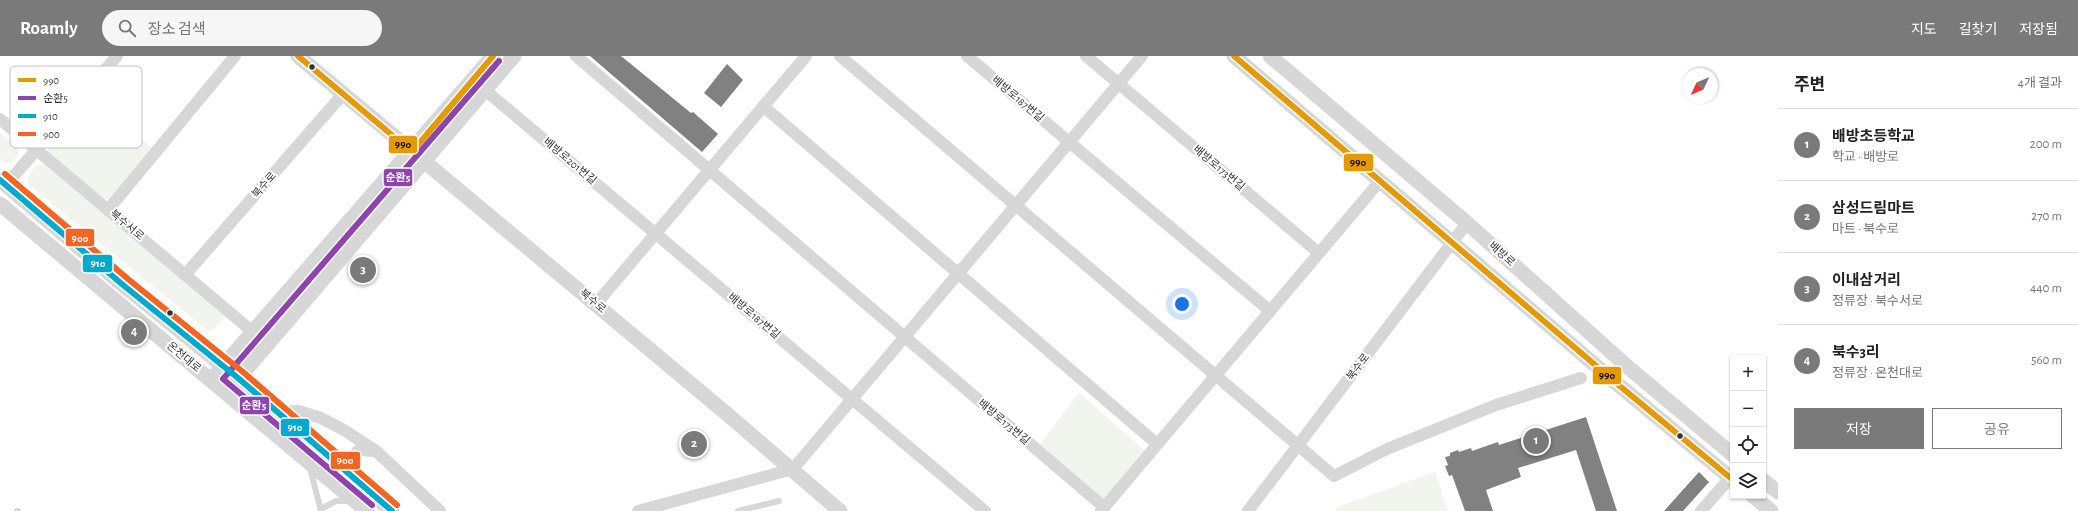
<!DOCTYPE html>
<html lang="ko">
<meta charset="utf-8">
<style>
body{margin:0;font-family:"Alegreya Sans","Noto Sans KR",sans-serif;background:#f6f6f6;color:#222}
.controls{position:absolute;right:12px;bottom:12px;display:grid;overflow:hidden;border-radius:0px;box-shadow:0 1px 3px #0004}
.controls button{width:36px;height:36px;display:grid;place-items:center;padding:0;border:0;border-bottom:1px solid #e0e0e0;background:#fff;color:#222;font:20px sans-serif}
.compass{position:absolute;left:1682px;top:12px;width:36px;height:36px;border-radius:50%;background:#fff;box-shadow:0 1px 3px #0004;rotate:226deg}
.you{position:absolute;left:1182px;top:248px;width:14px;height:14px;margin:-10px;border:3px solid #fff;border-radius:50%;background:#1a73e8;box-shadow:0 0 0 6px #1a73e833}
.badge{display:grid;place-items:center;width:26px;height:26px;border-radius:50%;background:#7a7a7a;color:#fff;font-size:13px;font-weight:700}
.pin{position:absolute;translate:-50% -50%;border:2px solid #fff;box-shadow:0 1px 4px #0006}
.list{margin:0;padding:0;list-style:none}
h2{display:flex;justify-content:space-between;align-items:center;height:52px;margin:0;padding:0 16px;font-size:17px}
h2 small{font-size:13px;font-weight:400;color:#767676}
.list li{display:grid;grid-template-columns:26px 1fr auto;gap:12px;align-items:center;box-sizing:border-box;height:72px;padding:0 16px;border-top:1px solid #e0e0e0}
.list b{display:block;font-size:15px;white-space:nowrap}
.list p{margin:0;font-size:13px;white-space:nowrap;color:#767676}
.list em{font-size:13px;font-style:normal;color:#767676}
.actions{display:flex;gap:8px;padding:12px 16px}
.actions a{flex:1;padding:9px 0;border:1px solid #7a7a7a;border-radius:0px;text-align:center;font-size:14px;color:#7a7a7a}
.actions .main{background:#7a7a7a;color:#fff}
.icon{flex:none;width:22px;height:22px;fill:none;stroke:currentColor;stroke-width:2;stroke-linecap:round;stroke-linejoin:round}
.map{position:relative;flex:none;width:1778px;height:455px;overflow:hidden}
header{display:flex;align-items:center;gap:24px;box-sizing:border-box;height:56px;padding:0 20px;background:#7a7a7a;color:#fff}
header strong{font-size:19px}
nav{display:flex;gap:22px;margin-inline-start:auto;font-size:14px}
.search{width:280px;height:36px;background:#f6f6f6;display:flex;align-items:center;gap:10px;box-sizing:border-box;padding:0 14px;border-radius:22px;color:#767676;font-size:15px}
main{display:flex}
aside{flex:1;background:#fff}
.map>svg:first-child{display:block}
.green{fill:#f1f5ed}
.building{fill:#818181}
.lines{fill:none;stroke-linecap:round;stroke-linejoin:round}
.service{stroke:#d7d7d7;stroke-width:6}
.minor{stroke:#d7d7d7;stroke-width:12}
.tertiary{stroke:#d7d7d7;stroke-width:15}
.bus-1-casing{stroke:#fff;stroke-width:9}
.bus-2-casing{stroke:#fff;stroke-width:9}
.bus-3-casing{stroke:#fff;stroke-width:9}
.bus-4-casing{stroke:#fff;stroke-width:9}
.bus-1{stroke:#e39a05;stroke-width:6}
.bus-2{stroke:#8e44ad;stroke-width:6}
.bus-3{stroke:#00a9ce;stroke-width:6}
.bus-4{stroke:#f26522;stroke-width:6}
.bus-dot{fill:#333;stroke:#fff;stroke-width:1.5}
.labels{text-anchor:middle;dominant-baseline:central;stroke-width:4;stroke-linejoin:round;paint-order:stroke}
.street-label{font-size:11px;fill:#333;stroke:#fff}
.key{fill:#fff;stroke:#c2c2c2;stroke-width:1}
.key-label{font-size:11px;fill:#333}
.line-badge{stroke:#fff;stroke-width:1.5}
.badge-label{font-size:11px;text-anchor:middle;font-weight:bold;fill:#fff}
.pale-badge-label{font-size:11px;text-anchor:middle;font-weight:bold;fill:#111}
</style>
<header>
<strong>Roamly</strong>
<div class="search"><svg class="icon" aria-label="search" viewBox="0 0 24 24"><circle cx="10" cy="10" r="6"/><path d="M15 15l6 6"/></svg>장소 검색</div>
<nav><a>지도</a><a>길찾기</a><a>저장됨</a></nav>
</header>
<main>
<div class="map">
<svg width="1778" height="455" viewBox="0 0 1778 455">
<rect width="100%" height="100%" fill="#fff"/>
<!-- green -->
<g class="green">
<path d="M90,39L152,92L110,143L103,144L47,98V91Z"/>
<path d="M0,77L18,93L19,98L11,106L5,107L0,102Z"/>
<path d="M44,108L223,258V263L215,272L208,275L27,127C29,117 33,110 44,108Z"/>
<path d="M1079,337L1144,394L1103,444L1040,388Z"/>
<path d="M1435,416L1448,455H1336L1337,451Z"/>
</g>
<!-- building -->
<g class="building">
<path d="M590,0H621L691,57L693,56L718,78L702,96Z"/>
<path d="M727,8L743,24L721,51L704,37Z"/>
<path d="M1586,361L1617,455H1596L1576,394L1518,412L1521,421L1486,434L1493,455H1465L1452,419L1449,420L1445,410L1448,409L1445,401L1450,400V397L1458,394L1459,396L1471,392L1472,395L1498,386L1499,389Z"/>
<path d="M1699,416L1709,426L1683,455H1664Z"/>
</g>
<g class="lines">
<!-- service -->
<g class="service">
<path d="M310,412L321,455"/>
<path d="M321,453L336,445H351"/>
<path d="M17,455H18"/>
<path d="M738,455L779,445"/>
</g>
<!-- minor -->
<g class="minor">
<path d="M576,0L1104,451"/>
<path d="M840,0L1334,420L1387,393L1496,349L1581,322"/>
<path d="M967,0L1270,255"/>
<path d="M1086,0L1319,197"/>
<path d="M485,34L985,455"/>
<path d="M763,50L1157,388"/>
<path d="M0,63L253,276"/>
<path d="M6,129L117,0"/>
<path d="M108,154L235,0"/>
<path d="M185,219L343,38"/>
<path d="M596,248L806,0"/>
<path d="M277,356L299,355L321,362L344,374L376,395L440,455"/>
<path d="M347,417L351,402L359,394L375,395"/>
<path d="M638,455L793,413L1142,0"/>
<path d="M1101,455L1380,125"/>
<path d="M1248,455L1467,167"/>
<path d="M1701,455L1730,422"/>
</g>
<!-- tertiary -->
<g class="tertiary">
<path d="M298,0L727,358L840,455"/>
<path d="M1234,0L1615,326L1733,424"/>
<path d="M1270,0L1467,167L1629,312L1733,399"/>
<path d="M0,124L123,229L238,322L392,455"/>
<path d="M0,148L367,455"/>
<path d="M216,318L493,0"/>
<path d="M231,331L514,0"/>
<path d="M1763,424L1778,436"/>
<path d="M1753,440L1771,455"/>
</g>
<!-- bus-1 casing -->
<g class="bus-1-casing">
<g id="bus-1">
<path d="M298,0L412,96L493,0"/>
<path d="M1234,0L1615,326L1733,424"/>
</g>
</g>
<!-- bus-2 casing -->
<g class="bus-2-casing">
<path id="bus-2" d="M372,449L223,323L499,5"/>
</g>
<!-- bus-3 casing -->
<g class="bus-3-casing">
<path id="bus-3" d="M0,124L123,229L238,322L392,455"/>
</g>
<!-- bus-4 casing -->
<g class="bus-4-casing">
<path id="bus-4" d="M5,118L128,223L243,316L397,449"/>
</g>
<!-- bus-1 -->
<use href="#bus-1" class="bus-1"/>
<!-- bus-2 -->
<use href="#bus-2" class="bus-2"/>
<!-- bus-3 -->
<use href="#bus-3" class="bus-3"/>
<!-- bus-4 -->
<use href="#bus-4" class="bus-4"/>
</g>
<!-- markers -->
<g class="bus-dot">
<circle cx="312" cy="11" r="3.5"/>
<circle cx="170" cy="257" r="3.5"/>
<circle cx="1680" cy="380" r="3.5"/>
</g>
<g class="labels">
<!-- street labels -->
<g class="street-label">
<text transform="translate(1018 43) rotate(40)">배방로187번길</text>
<text transform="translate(570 105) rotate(40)">배방로201번길</text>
<text transform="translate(1219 112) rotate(40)">배방로173번길</text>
<text transform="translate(264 129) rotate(-49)">북수로</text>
<text transform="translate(127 169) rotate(40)">북수서로</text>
<text transform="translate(1502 198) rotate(42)">배방로</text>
<text transform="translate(593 245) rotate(40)">북수로</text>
<text transform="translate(754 260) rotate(40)">배방로187번길</text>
<text transform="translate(184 301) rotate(40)">온천대로</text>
<text transform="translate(1358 311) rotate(-53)">북수로</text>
<text transform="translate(1004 366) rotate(40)">배방로173번길</text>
</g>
</g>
<!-- legend -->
<rect x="10" y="10" width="132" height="82" rx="6" class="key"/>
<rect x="18" y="22" width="18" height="4" fill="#e39a05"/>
<rect x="18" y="40" width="18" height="4" fill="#8e44ad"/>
<rect x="18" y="58" width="18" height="4" fill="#00a9ce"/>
<rect x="18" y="76" width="18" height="4" fill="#f26522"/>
<g class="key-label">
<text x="43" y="28">990</text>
<text x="43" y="46">순환5</text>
<text x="43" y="64">910</text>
<text x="43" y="82">900</text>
</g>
<g class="line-badge">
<rect x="388" y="79" width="30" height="19" rx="4" fill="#e39a05"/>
<rect x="1343" y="97" width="31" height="19" rx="4" fill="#e39a05"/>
<rect x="383" y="112" width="30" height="19" rx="4" fill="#8e44ad"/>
<rect x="65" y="172" width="30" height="19" rx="4" fill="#f26522"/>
<rect x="82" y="198" width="31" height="19" rx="4" fill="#00a9ce"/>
<rect x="1592" y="310" width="30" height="19" rx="4" fill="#e39a05"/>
<rect x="239" y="340" width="31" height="19" rx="4" fill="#8e44ad"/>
<rect x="280" y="362" width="30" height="19" rx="4" fill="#00a9ce"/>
<rect x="330" y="395" width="31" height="19" rx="4" fill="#f26522"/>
</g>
<g class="badge-label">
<text x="398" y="125">순환5</text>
<text x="80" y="186">900</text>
<text x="98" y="211">910</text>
<text x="254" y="353">순환5</text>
<text x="295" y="375">910</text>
<text x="345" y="408">900</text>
</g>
<g class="pale-badge-label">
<text x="403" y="92">990</text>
<text x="1358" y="110">990</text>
<text x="1607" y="323">990</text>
</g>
</svg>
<div class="controls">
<button>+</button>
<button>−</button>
<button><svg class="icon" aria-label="locate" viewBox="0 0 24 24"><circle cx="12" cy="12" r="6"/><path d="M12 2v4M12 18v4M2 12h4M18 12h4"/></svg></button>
<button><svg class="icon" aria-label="layers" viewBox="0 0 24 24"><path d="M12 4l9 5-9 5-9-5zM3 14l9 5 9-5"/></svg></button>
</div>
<svg class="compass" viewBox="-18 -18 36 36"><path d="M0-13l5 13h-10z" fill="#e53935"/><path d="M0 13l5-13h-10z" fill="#767676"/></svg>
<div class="you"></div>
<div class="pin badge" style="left:1536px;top:385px">1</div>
<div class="pin badge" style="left:694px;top:388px">2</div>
<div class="pin badge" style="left:363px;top:214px">3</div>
<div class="pin badge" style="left:134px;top:276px">4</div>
</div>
<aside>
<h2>주변<small>4개 결과</small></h2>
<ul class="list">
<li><span class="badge">1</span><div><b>배방초등학교</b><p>학교 · 배방로</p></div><em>200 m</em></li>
<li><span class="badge">2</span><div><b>삼성드림마트</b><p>마트 · 북수로</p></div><em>270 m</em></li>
<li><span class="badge">3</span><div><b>이내삼거리</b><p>정류장 · 북수서로</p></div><em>440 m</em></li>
<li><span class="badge">4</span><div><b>북수3리</b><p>정류장 · 온천대로</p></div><em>560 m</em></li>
</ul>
<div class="actions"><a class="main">저장</a><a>공유</a></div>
</aside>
</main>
